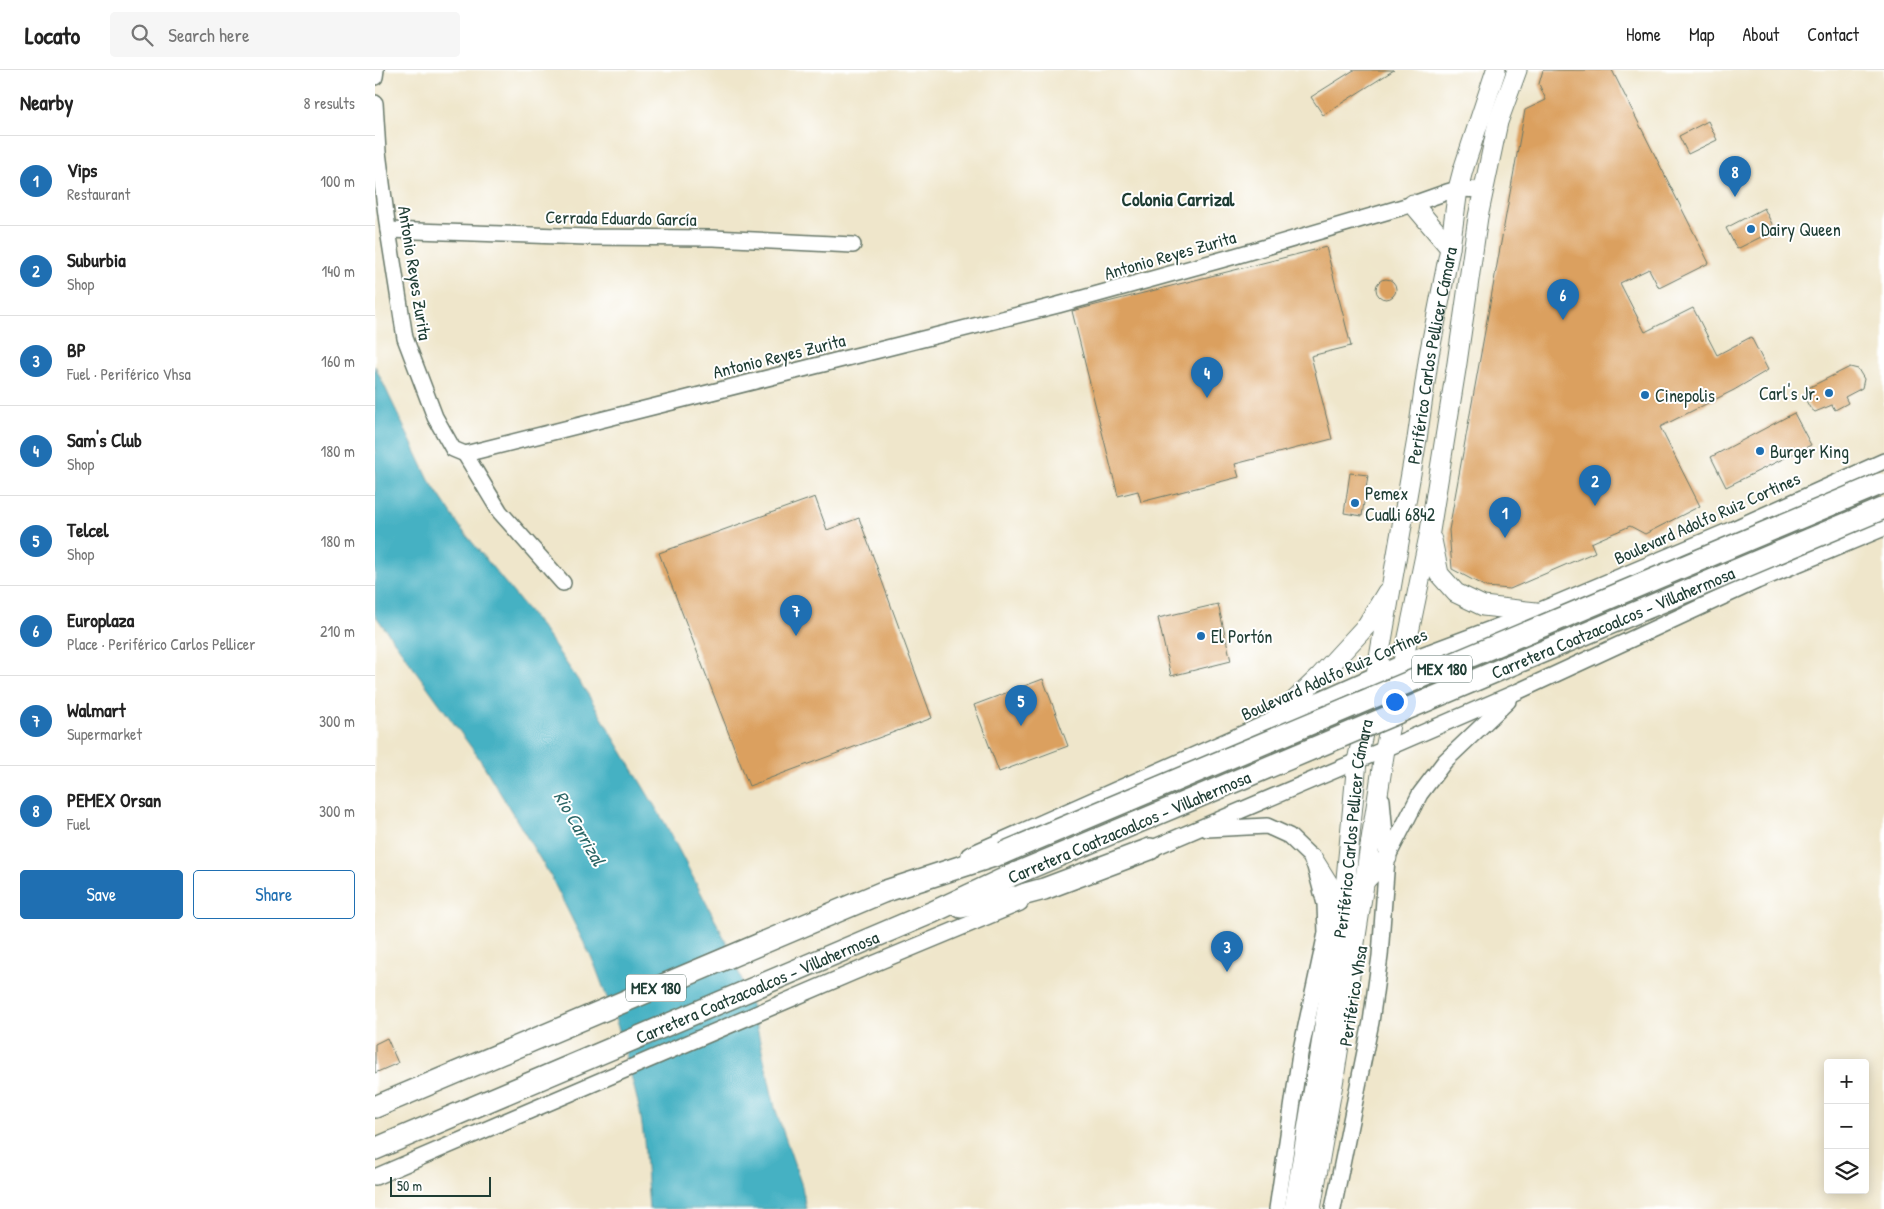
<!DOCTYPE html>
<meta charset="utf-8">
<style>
body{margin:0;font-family:"Patrick Hand",sans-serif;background:#f6f6f6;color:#222}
.controls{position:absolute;right:15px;bottom:15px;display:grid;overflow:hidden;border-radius:5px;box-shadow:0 2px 12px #0003}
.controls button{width:45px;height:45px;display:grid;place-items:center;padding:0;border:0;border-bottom:1px solid #e0e0e0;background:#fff;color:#222;font:25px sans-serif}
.scale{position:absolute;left:15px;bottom:12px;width:101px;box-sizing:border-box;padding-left:5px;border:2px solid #1f3d34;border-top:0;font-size:14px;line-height:18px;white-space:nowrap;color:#1f3d34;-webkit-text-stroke:4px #fff;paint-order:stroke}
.you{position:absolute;left:1019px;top:631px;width:18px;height:18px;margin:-12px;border:4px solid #fff;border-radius:50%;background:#1a73e8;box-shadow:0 0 0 8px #1a73e833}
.badge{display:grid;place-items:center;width:32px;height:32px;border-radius:50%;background:#1f6fb2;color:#fff;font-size:16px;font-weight:700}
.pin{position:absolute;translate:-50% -41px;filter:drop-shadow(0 1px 2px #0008)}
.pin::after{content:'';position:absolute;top:26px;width:18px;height:15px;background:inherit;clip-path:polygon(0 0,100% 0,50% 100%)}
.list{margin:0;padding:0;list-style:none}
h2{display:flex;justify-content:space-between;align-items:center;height:65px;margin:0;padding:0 20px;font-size:21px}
h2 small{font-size:16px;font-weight:400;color:#767676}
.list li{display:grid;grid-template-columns:32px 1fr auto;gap:15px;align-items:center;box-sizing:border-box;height:90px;padding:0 20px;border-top:1px solid #e0e0e0}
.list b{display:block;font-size:19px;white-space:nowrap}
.list p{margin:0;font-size:16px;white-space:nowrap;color:#767676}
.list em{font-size:16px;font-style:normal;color:#767676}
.actions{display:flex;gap:10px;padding:15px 20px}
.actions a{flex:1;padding:11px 0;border:1px solid #1f6fb2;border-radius:5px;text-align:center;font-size:18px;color:#1f6fb2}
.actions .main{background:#1f6fb2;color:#fff}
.icon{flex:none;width:28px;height:28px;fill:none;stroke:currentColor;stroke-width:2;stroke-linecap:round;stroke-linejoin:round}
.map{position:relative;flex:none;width:1509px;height:1139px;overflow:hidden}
header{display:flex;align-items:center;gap:30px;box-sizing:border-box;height:70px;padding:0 25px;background:#fff;border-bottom:1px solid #e0e0e0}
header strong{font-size:24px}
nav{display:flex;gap:28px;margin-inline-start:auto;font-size:18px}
.search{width:350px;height:45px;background:#f6f6f6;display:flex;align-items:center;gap:12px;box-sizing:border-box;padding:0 18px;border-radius:5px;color:#767676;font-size:19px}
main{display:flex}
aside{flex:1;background:#fff}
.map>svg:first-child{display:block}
.water{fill:#45b1c3;stroke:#32777c}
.building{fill:#dba05f}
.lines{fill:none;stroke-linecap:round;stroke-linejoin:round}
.minor-casing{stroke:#687869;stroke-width:18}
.major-casing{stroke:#687869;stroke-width:21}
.highway-casing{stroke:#687869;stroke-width:24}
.minor{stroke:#fff;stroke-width:15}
.major{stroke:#fff;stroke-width:19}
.highway{stroke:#fff;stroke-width:21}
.highway-bridge-casing{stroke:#687869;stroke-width:24;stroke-linecap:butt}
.highway-bridge{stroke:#fff;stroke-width:21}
.poi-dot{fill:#1f6fb2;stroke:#fff;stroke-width:2}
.labels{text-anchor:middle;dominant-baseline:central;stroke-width:4;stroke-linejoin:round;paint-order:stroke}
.shield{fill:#fff;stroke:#627771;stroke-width:1}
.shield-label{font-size:16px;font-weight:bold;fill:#1f3d34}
.street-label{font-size:18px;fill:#1f3d34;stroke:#fff}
.poi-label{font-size:18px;fill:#1f3d34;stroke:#fff;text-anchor:start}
.neighbourhood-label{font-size:19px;font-weight:bold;fill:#1f3d34;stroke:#fff}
.water-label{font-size:19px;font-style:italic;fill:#2c6666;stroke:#fff}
</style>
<header>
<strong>Locato</strong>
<div class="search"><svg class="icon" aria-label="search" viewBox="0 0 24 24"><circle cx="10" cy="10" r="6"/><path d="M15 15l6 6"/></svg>Search here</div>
<nav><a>Home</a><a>Map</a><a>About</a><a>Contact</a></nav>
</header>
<main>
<aside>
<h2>Nearby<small>8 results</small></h2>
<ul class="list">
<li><span class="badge">1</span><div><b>Vips</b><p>Restaurant</p></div><em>100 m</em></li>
<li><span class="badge">2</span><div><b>Suburbia</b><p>Shop</p></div><em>140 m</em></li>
<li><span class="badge">3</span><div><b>BP</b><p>Fuel · Periférico Vhsa</p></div><em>160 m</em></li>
<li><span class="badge">4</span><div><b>Sam's Club</b><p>Shop</p></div><em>180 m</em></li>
<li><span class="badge">5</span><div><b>Telcel</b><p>Shop</p></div><em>180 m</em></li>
<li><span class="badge">6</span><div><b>Europlaza</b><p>Place · Periférico Carlos Pellicer</p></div><em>210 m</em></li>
<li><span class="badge">7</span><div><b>Walmart</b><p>Supermarket</p></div><em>300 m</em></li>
<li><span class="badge">8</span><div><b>PEMEX Orsan</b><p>Fuel</p></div><em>300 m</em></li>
</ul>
<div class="actions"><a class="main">Save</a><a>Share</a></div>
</aside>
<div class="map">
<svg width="1509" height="1139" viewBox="0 0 1509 1139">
<rect width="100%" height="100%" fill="#fff"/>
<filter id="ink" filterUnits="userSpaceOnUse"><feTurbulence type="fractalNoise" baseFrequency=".02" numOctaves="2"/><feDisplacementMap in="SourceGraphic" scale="10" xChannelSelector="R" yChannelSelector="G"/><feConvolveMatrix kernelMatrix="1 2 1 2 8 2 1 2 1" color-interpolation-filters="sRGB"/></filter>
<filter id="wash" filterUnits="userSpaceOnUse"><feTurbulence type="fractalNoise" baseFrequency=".0096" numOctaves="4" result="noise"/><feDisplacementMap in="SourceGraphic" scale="20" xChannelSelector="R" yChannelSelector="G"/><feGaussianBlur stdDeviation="1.12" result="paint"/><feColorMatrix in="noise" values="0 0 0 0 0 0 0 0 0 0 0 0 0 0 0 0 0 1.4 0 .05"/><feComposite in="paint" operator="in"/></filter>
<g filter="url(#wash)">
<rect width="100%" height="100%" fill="#efe6cb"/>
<!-- water -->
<path class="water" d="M0,296L54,410L88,461L167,558L214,626L291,755L354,877L378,940L400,1038L427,1116L431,1139H274L269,1070L265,1041L246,965L219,893L176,807L104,688L0,545Z"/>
<g id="blocks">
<!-- building -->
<g class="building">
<path d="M979,0H1019L948,45L936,27Z"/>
<path d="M1168,0H1237L1334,193L1284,218L1274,199L1245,213L1270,262L1318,238L1342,285L1376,267L1393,300L1359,320L1285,357L1325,436L1270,464L1255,456L1216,473L1220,482L1135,519L1111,517L1077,499L1074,460L1150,40L1171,30L1164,14Z"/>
<path d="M1333,51L1342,70L1313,84L1304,66Z"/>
<path d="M1389,138L1400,160L1362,179L1351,158Z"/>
<path d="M951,177L976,276L936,286L957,369L860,394L864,407L766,432L763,421L743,426L697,241Z"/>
<circle cx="1011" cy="219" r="10"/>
<path d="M1475,297L1483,299L1489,309L1487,318L1470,327L1473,333L1460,340L1457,335L1440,342L1435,338L1429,327L1431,319Z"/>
<path d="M1419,343L1436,375L1351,417L1336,387Z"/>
<path d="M975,403L993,405L987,446L969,443Z"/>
<path d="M440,427L452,460L484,448L557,648L374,716L284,483Z"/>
<path d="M843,534L856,591L796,606L783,548Z"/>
<path d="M668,609L693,676L624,702L599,635Z"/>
<path d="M12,968L23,993L0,1003V974Z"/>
</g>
</g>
</g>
<g filter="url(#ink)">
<use href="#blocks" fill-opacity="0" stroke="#687869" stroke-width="1"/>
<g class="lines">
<!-- minor casing -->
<g class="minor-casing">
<g id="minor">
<path d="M0,7L1,0"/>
<path d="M0,33L3,82L13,160L30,268L60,347L78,379L90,384L683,235L860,186L1038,134L1072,122L1083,119L1108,120"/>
<path d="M13,160L212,167L338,168L478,175"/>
<path d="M90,384L125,442L188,513"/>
<path d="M832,759L892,756L914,766L938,789L950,834L951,863L925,984L902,1139"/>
<path d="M766,783L1010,679L1144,621L1382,511L1509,458"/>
<path d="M594,785L1036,589L1161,542L1358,459L1509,391"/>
<path d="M1012,788L1045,724L1070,691L1133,631"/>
<path d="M0,1107L479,902L645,833"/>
<path d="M958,1139L996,952L1005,886L1012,788L1007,730"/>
</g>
</g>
<!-- major casing -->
<g class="major-casing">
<g id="major">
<path d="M1038,134L1075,178"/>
<path d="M1057,470L1064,504L1081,523L1108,536L1161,542"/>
<path d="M898,651L945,606L992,555L1012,522"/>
<path d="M938,789L958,821L964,844"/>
<path d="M989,812L1012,788"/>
<path id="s1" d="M919,1139L968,841L982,691L1001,605L1042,369L1054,285L1075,178L1083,119L1088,100L1121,0"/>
<path d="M936,1139L959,1008L1010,679L1055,461L1082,293L1103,147L1123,52L1142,0"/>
</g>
</g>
<!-- highway casing -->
<g class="highway-casing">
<g id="highway">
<path d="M586,837L632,829L669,819L775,779"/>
<path d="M0,1037L508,822L628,783"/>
<path id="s2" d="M0,1079L558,842L635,806"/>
</g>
</g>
<!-- minor -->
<use href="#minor" class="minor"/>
<!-- major -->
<use href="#major" class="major"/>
<!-- highway -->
<use href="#highway" class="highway"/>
<!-- highway-bridge casing -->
<g class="highway-bridge-casing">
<g id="highway-bridge">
<path d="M628,783L1505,414"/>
<path id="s3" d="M635,806L1509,438"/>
</g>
</g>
<!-- highway-bridge -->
<use href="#highway-bridge" class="highway-bridge"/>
</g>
</g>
<!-- markers -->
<g class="poi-dot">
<circle cx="1376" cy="159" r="5"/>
<circle cx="1454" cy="323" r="5"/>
<circle cx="1270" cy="325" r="5"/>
<circle cx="1385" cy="381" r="5"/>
<circle cx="980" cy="433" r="5"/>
<circle cx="826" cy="566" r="5"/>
</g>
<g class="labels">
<!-- shield labels -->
<g class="shield">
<rect x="1037" y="585.5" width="60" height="27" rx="4"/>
<rect x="251" y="904.5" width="60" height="27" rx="4"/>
</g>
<g class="shield-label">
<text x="1067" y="599">MEX 180</text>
<text x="281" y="918">MEX 180</text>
</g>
<!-- street labels -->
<g class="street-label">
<text transform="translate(246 148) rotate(1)">Cerrada Eduardo García</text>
<text transform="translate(795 185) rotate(-16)">Antonio Reyes Zurita</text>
<text transform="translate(40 203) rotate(81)">Antonio Reyes Zurita</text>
<text transform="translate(404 286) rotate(-14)">Antonio Reyes Zurita</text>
<text stroke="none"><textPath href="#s1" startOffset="865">Periférico Carlos Pellicer Cámara</textPath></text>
<text transform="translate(1332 448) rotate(-24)">Boulevard Adolfo Ruiz Cortines</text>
<text stroke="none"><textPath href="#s3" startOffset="654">Carretera Coatzacoalcos - Villahermosa</textPath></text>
<text transform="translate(959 604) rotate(-24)">Boulevard Adolfo Ruiz Cortines</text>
<text transform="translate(754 757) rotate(-23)">Carretera Coatzacoalcos - Villahermosa</text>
<text stroke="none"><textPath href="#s1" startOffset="385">Periférico Carlos Pellicer Cámara</textPath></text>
<text stroke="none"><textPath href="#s2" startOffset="415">Carretera Coatzacoalcos - Villahermosa</textPath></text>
<text transform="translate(978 926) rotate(-81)">Periférico Vhsa</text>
</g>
<!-- poi labels -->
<g class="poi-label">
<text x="1386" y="159">Dairy Queen</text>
<text x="1444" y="323" text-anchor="end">Carl's Jr.</text>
<text x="1280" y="325">Cinepolis</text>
<text x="1395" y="381">Burger King</text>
<text x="990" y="423">Pemex<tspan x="990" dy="21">Cualli 6842</tspan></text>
<text x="836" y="566">El Portón</text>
</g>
<!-- neighbourhood labels -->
<g class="neighbourhood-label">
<text x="803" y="129">Colonia Carrizal</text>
</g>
<!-- water labels -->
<g class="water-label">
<text transform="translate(205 758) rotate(60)">Rio Carrizal</text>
</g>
</g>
</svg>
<div class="controls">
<button>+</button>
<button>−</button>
<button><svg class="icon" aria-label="layers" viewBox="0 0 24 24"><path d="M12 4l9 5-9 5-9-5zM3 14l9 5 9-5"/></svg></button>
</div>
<div class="scale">50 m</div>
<div class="you"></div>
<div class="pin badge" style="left:1130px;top:468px">1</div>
<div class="pin badge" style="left:1220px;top:436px">2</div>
<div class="pin badge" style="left:852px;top:902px">3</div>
<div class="pin badge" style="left:832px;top:328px">4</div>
<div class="pin badge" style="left:646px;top:656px">5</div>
<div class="pin badge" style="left:1188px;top:250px">6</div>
<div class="pin badge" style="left:421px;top:566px">7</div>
<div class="pin badge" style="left:1360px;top:127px">8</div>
</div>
</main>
